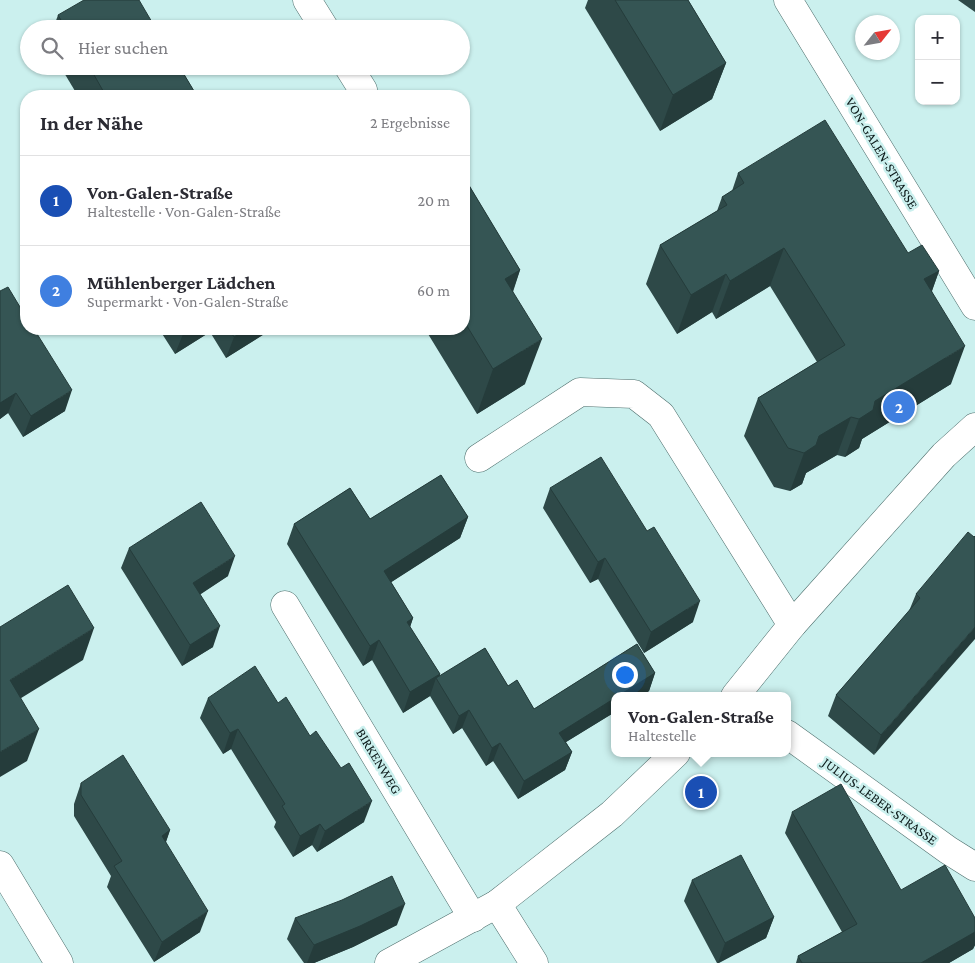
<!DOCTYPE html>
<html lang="de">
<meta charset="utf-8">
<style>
body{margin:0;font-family:"Crimson Pro",serif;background:#f7f7f7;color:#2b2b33}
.controls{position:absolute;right:15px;top:15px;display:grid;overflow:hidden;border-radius:10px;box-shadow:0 1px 4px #0004}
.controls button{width:45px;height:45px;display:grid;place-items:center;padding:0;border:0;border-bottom:1px solid #e1e1e2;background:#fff;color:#2b2b33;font:25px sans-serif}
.compass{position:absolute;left:855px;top:15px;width:45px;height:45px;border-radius:50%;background:#fff;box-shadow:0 1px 4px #0004;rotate:59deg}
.you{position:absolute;left:624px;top:674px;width:18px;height:18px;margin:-12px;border:4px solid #fff;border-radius:50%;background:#1a73e8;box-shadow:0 0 0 8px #1a73e833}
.badge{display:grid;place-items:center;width:32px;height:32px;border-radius:50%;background:#ae1a2f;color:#fff;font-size:16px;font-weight:700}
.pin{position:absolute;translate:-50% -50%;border:2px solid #fff;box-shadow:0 1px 5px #0006}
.popup{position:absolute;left:611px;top:692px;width:180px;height:65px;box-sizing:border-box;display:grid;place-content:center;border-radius:10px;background:#fff;filter:drop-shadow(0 1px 4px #0005);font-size:16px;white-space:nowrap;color:#7c7c81}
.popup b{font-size:19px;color:#2b2b33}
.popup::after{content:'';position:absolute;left:50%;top:100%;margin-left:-10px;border:10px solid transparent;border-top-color:#fff}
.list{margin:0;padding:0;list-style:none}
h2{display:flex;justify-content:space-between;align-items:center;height:65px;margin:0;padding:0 20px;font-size:21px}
h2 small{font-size:16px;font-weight:400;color:#7c7c81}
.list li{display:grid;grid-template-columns:32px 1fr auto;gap:15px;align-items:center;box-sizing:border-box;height:90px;padding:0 20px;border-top:1px solid #e1e1e2}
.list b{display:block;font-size:19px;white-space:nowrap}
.list p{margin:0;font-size:16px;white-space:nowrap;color:#7c7c81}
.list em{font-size:16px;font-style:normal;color:#7c7c81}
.icon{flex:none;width:28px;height:28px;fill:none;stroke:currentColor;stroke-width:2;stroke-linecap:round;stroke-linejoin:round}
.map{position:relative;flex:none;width:975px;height:963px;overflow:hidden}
.search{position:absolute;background:#fff;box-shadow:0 1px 4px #0004;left:20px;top:20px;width:450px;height:55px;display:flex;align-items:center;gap:12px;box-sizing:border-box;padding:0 18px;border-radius:28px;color:#7c7c81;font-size:19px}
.panel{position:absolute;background:#fff;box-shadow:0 1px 4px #0004;left:20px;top:90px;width:450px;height:245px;border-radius:20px}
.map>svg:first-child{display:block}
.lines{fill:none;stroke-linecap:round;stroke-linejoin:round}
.minor-casing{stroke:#4c6d6b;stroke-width:29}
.minor{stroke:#fff;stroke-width:28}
.wall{fill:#2e4948}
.shaded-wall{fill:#253c3b}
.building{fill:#355554;stroke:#253c3b}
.labels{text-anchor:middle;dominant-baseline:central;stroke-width:5;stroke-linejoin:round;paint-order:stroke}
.street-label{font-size:14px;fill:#0c1a1a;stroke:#cbf0ee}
</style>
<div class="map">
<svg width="975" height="963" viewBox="0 0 975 963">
<rect width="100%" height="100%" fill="#cbf0ee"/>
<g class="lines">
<!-- minor casing -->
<g class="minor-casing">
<g id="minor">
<path d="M307,0L325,29"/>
<path d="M788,0L975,306"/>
<path d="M348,66L363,90"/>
<path d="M479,458L580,392L634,394L661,415L792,625"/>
<path d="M285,605L473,918"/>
<path d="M735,696L792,625L944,455L975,427"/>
<path d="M787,734L948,850L975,867"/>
<path d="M0,865L59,963"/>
<path d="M497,904L534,963"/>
<path d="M389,963L497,904L612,814L676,753"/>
</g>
</g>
<!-- minor -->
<use href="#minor" class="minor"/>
</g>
<!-- wall -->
<g class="wall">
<path d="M588,0H688L726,63L712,99L660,131L585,8Z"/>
<path d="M958,0H975V12Z"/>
<path d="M58,15L156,29H53Z"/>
<path d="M60,66H179L197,96H78Z"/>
<path d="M738,173L908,253L939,271L932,291L951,384L862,439L859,448L845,457L837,455L806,473L802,484L790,491L774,487L744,436L758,398L817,362L770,286L716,319L712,312L677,334L646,284L660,245L717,211L722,197L732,191Z"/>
<path d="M464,177L520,270L513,292L525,384L477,414L425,329H464Z"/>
<path d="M0,291L65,411L23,437L8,413L0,419Z"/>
<path d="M159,329H270L269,331L226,358L210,332L175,354Z"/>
<path d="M441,475L468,517L460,538L391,582L413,618L410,627L440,674V676L485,648L508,686L517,680L534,709L637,644L655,673L649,691L641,696H615V712L566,742L572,752L565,770L518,799L493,761L486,766L462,728L453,734L430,696L403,713L372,660L363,666L287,544L294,524L350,488L370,519Z"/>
<path d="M550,488L647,531L693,622L644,653L598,579L590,583L543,508Z"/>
<path d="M974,537L874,755L828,716L836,695L909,611L916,594Z"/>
<path d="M129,548L228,576L200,594L213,647L182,666L121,568Z"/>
<path d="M208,698L278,703L364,822L317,852L312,845L293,857L274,827L276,822L231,749L223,754L200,718Z"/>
<path d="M81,783L170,830L166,842L200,932L154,962L107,887L111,876L74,816V804Z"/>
<path d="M792,812L901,890L975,918V945L973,949L949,963H796L798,956L842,932L785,833Z"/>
<path d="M692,880L774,917L766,938L719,963H717L684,901Z"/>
<path d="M295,918L397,925L353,947L314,963H304L287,939Z"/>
</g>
<!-- shaded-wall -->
<g class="shaded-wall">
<path d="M726,63L712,99L660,131L673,95Z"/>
<path d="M784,248L770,286L716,319L730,281Z"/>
<path d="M520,270L504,316L505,279Z"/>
<path d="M939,271L925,310L924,279Z"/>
<path d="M726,274L712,312L677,334L691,295Z"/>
<path d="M190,329H211L210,332L175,354L183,334Z"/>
<path d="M247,329H270L269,331L226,358L234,337Z"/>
<path d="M542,339L525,384L477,414L493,369Z"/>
<path d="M965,346L951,384L862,439L859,448L845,457L859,419L875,401Z"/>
<path d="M72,390L65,411L23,437L31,416Z"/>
<path d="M16,393L8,413L0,419V403Z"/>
<path d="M851,417L837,455L806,473L802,484L790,491L804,453L819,436Z"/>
<path d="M468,517L460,538L376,592L384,571Z"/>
<path d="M235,556L228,576L186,604L193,583Z"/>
<path d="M605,558L598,579L590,583L598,562Z"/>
<path d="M700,601L693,622L644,653L651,632Z"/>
<path d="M413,618L406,639L407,622Z"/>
<path d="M220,626L213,647L182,666L190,645Z"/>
<path d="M975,627V639L874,755L881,735Z"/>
<path d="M94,628L83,660L0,711L10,680Z"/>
<path d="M379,640L372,660L363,666L370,646Z"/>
<path d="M655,673L649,691L641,696H618Z"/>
<path d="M440,674L438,681L436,678L430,696L403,713L410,692Z"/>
<path d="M615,698V712L553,750L559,733Z"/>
<path d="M469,710L462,728L453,734L459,716Z"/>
<path d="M39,729L27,761L0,777V752Z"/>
<path d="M238,729L231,749L223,754L230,733Z"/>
<path d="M500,743L493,761L486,766L492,748Z"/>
<path d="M572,752L565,770L518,799L524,781Z"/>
<path d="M372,801L364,822L317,852L325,831Z"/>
<path d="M320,824L312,845L293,857L300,836Z"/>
<path d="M170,830L163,850L162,836Z"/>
<path d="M405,904L397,925L353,947L314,963H307L314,945Z"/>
<path d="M208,911L200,932L154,962L162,942Z"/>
<path d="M774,917L766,938L718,963L725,943Z"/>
<path d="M975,932V945L973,949L949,963H921Z"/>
</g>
<!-- building -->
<g class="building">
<path d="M84,0H139L156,29H66L58,15Z"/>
<path d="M615,0H688L726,63L673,95Z"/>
<path d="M89,66H179L197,96H106Z"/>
<path d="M825,120L908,253L922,245L939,271L924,279L965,346L875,401L873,410L859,419L851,417L819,436L816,445L804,453L788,448L758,398L845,345L784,248L730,281L726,274L691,295L660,245L727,205L722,197L744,183L738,173Z"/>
<path d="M464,177L520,270L505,279L542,339L493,369L464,321Z"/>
<path d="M8,287L26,317V329H34L72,390L31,416L16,393L0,403V291Z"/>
<path d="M180,329H190L183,334Z"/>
<path d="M229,329H247L234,337Z"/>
<path d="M601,457L647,531L654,527L700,601L651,632L605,558L598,562L550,488Z"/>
<path d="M441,475L468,517L384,571L413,618L407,622L440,674L410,692L379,640L370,646L294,524L350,488L370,519Z"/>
<path d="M201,502L235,556L193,583L220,626L190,645L129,548Z"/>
<path d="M968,532L974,537L975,536V627L881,735L836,695L920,598L916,594Z"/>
<path d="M68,585L94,628L10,680L39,729L0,752V627Z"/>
<path d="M637,644L655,673L618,696H615V698L559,733L572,752L524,781L500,743L492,748L469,710L459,716L436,678L485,648L508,686L517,680L534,709Z"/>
<path d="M255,666L278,703L286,697L310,736L316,731L341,768L349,763L372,801L325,831L320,824L300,836L282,806L285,804L238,729L230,733L208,698Z"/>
<path d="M123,755L170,830L162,836L208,911L162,942L114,866L122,861L81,795V783Z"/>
<path d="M841,784L901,890L945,865L975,918V932L921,963H802L798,956L857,924L792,812Z"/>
<path d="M741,855L774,917L725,943L692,880Z"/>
<path d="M392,876L405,904L360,926L314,945L295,918L342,900Z"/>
</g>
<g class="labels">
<!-- street labels -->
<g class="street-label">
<text transform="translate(882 153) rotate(59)">VON-GALEN-STRASSE</text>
<text transform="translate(379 761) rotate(59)">BIRKENWEG</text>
<text transform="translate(880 801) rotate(36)">JULIUS-LEBER-STRASSE</text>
</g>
</g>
</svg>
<div class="controls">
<button>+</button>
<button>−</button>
</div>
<svg class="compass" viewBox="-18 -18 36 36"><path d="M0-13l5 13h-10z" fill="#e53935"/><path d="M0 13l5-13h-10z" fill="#7c7c81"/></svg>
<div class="you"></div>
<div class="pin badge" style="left:701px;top:792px;background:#1a4fb4">1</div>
<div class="popup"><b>Von-Galen-Straße</b>Haltestelle</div>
<div class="pin badge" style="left:899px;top:407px;background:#3f7fe0">2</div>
<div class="search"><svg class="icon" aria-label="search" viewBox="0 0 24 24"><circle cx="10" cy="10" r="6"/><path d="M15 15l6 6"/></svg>Hier suchen</div>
<section class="panel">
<h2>In der Nähe<small>2 Ergebnisse</small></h2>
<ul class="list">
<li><span class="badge" style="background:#1a4fb4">1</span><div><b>Von-Galen-Straße</b><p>Haltestelle · Von-Galen-Straße</p></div><em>20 m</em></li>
<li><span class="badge" style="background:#3f7fe0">2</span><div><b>Mühlenberger Lädchen</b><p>Supermarkt · Von-Galen-Straße</p></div><em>60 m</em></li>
</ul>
</section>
</div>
